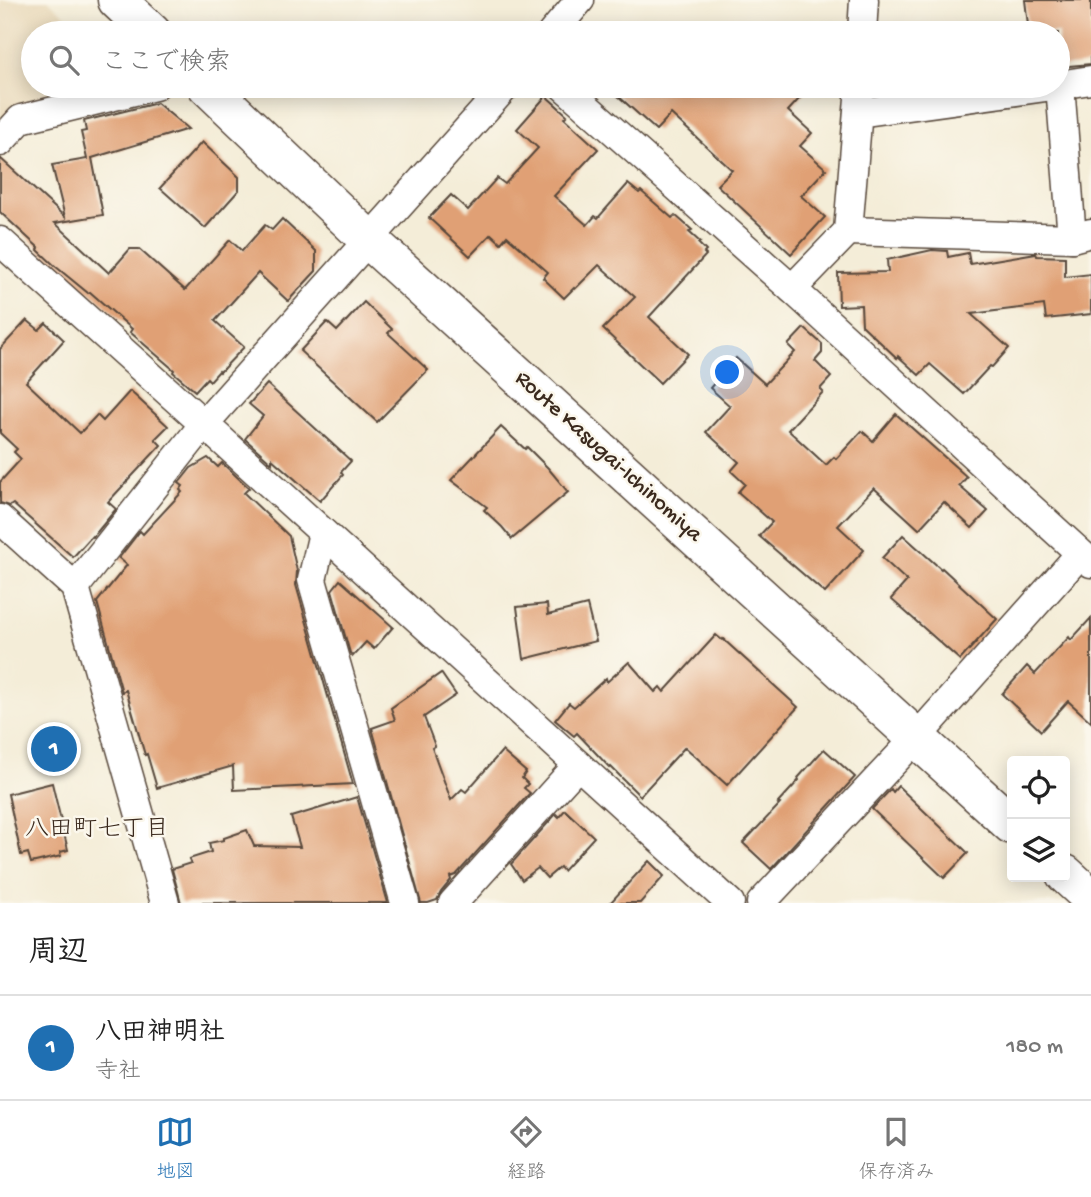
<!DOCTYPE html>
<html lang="ja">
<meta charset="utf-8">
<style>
body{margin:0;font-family:"Gochi Hand","Klee One",sans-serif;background:#f2f2f2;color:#222}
.controls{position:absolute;right:21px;bottom:21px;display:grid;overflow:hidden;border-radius:7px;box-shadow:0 4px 18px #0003}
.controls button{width:63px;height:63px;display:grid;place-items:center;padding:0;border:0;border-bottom:2px solid #e0e0e0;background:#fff;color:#222;font:35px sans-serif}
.you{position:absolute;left:728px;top:373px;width:24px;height:24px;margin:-18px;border:5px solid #fff;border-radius:50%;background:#1a73e8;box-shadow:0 0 0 10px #1a73e833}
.badge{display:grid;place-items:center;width:46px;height:46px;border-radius:50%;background:#1f6fb2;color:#fff;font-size:23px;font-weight:700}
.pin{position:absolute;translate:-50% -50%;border:4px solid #fff;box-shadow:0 2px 7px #0006}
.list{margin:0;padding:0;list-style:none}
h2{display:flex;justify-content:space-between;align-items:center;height:91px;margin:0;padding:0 28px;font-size:30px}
h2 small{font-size:23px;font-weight:400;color:#767676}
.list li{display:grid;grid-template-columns:46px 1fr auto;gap:21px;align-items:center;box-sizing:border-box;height:105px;padding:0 28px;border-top:2px solid #e0e0e0}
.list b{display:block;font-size:26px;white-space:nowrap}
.list p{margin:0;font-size:23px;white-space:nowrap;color:#767676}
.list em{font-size:23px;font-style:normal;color:#767676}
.icon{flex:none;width:38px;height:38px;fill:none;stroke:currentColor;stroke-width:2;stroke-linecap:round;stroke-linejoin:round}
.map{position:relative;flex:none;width:1091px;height:903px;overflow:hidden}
.search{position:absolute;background:#fff;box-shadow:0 4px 18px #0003;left:21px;right:21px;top:21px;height:77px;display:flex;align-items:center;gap:18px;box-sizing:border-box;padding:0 24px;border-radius:38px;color:#767676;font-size:26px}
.sheet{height:196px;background:#fff}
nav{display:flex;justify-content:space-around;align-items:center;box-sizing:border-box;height:98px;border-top:2px solid #e0e0e0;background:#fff;font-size:19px;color:#767676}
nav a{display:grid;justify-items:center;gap:4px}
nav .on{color:#1f6fb2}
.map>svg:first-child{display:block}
.built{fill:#e9d9ba}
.building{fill:#e0a075}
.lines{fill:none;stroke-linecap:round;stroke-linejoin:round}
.minor-casing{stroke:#57473a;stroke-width:31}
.primary-casing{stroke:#57473a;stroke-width:41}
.minor{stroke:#fff;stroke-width:28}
.primary{stroke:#fff;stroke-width:38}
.labels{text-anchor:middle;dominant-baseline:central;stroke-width:5;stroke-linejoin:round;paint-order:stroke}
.street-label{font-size:23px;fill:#3b2a1e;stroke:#fbf7ec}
.neighbourhood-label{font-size:24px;fill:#3b2a1e;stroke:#fbf7ec}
</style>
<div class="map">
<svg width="1091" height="903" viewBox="0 0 1091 903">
<rect width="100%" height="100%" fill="#fbf7ec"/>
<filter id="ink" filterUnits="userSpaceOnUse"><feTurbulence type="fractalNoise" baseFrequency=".0143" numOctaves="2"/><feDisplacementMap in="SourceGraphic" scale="14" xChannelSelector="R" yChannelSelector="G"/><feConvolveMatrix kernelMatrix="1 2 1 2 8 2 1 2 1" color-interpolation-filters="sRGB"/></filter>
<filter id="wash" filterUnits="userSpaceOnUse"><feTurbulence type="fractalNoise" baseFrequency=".00686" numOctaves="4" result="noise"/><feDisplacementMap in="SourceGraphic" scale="28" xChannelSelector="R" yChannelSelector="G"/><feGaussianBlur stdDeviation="1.57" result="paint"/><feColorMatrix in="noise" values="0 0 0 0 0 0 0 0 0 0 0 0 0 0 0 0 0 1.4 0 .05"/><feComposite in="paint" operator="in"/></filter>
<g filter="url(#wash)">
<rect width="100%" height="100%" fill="#f4edd8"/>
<!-- built -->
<path class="built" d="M0,0H48L85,33H33V86H124L0,129Z"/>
<g id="blocks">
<!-- building -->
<g class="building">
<path d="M1025,0H1091V64L1058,67V33H1029Z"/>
<path d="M607,86H811L788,111L812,133L800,146L826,169L801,196L825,217L791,254L717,185L732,170L671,114L656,130Z"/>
<path d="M546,96L567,115L564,118L598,149L554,196L587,225L595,216L598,218L628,184L639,193L641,191L672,218L675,215L692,230L689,232L700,242L698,243L706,251L704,253L706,255L649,317L688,354L660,383L603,329L635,297L599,265L575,289L574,288L564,298L543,278L548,272L507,236L501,243L491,234L470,256L429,218L451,195L468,210L497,178L505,184L538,148L517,129Z"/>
<path d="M157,103L188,129L92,158L103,215L55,223L109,273L130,249H139L185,290L230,240L242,251L265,225L272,230L282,219L316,251V271L288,301L258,273L215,321L244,347L220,372L219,371L210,381L207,378L195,391L173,372L174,370L130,332L132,329L90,292L88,293L55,266L38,250L39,248L0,212V158L65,217L52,165L87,159L81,132L86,131L84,121Z"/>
<path d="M202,142L239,177V190L205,228L160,188Z"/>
<path d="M932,250L947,251L948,257L968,253L970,264L1036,253L1037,256L1065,257V277L1091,274V314L1046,319L1044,305L971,314L1009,348L992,367L990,366L964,394L930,364L919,375L898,356L897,358L862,325L861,305L839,306L838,273L888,272L887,260Z"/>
<path d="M364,302L392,329L388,333L428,370L377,422L300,351L327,322L337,331Z"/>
<path d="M27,320L39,330L46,323L64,340L26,382L80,433L97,415L103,421L130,391L168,426L155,439L161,445L108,502L116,509L93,537L92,536L73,557L13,504L10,506L0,503V482L21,459L14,452L17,449L0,433V349Z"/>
<path d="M804,328L822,344V353L815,361L831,377L820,389L823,392L788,430L826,465L834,457L836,459L862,431L873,441L896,414L967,477L959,486L988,511L972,528L944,502L919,529L874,488L838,526L864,550L825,593L759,536L772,522L738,492L745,484L731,471L739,462L706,432L730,406L710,388L736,358L765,384L795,352L788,345Z"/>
<path d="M267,384L351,461L341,472L343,475L320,501L272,459V463L245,439L263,416L249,404Z"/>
<path d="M501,427L525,449L527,447L548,468L568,492L512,539L502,527L484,510L487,507L451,480Z"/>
<path d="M208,458L218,467L222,463L249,488L244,493L289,536L297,571L296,585L353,784L234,790L233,766L157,788L147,754L145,755L126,690L122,692L97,602L127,565L119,558L140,531L143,534L182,492L180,490L183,486L179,483L191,468Z"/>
<path d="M903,535L941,569L942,568L997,619L960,660L891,599L907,581L882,558Z"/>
<path d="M340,580L393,627L374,649L366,642L353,656L350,653L332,590Z"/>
<path d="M547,604L548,615L587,605L596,641L524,659L517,607Z"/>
<path d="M1091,618V722L1068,701L1041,731L1002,694L1027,666L1035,674L1069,637L1071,640Z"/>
<path d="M716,635L722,640L723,639L798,707L727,785L685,747L640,796L611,767L610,768L577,733L574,736L555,720L569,703L574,707L606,678L607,682L629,662L655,692L660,687L664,692Z"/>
<path d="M441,673L456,695L424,717L435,746L432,748L451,800L462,789L466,792L502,751L526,772L522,778L528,784L524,788L530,793L456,875L450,877L451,880L441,892L437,900L428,903H421L372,728L395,720L391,708Z"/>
<path d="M824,749L855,777L771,869L743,843L780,804L778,803L799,780L798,778Z"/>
<path d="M52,783L68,850L60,852L61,856L31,863L28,853L21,855L8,794Z"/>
<path d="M898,786L968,853L944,878L872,809L891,789L893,792Z"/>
<path d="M357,797L388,903H181L172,869L191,863L189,859L211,852L209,843L224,840V838L247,830L254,846L300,847L291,817Z"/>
<path d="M565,810L594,837L563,871L560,867L547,878L538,868L522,880L511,864L556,814L559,817Z"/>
<path d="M649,861L664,876L640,903H610Z"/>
</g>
</g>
</g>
<g filter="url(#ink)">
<use href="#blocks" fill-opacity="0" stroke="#57473a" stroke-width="2"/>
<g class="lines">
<!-- minor casing -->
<g class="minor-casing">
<g id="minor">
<path d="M552,33L580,0"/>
<path d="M862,33L864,0"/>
<path d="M1058,85L1091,80"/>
<path d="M1060,85L1072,238"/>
<path d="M563,86L792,289L1091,563"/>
<path d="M858,113L1053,86"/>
<path d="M0,142L21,119L155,86"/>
<path d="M848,231L1072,238L1091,233"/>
<path d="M0,241L204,424L730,903"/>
<path d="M792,289L848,231L860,86"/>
<path d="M0,519L75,587L165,903"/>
<path d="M323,533L312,580L405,903"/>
<path d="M75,587L204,424L506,86"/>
<path d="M453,903L578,765"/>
<path d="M761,903L917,737L1080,554"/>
</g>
</g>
<!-- primary casing -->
<g class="primary-casing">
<g id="primary">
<path d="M117,0L152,33"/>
<path d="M207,86L369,240L1012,825"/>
<path d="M1065,874L1091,898"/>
</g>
</g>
<!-- minor -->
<use href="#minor" class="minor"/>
<!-- primary -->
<use href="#primary" class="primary"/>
</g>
</g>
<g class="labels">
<!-- street labels -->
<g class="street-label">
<text transform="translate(608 457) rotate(42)">Route Kasugai-Ichinomiya</text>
</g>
<!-- neighbourhood labels -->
<g class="neighbourhood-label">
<text x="97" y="830">八田町七丁目</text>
</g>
</g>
</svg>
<div class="controls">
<button><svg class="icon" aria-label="locate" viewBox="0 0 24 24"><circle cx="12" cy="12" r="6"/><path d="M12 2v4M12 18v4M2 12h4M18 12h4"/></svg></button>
<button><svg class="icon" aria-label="layers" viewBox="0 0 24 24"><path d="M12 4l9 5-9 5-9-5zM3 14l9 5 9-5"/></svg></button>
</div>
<div class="you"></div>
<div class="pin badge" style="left:54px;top:749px">1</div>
<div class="search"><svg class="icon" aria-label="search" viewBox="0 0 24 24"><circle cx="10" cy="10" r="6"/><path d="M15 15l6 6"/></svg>ここで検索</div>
</div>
<section class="sheet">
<h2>周辺<small></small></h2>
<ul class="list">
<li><span class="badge">1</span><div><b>八田神明社</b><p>寺社</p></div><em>180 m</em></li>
</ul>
</section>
<nav>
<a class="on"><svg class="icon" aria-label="map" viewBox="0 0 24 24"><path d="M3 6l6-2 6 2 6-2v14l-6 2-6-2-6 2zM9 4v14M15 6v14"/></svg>地図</a>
<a><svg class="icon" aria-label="directions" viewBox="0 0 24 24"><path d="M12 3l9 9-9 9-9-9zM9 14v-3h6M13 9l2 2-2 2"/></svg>経路</a>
<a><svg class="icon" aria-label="saved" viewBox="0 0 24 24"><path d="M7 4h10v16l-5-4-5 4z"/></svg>保存済み</a>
</nav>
